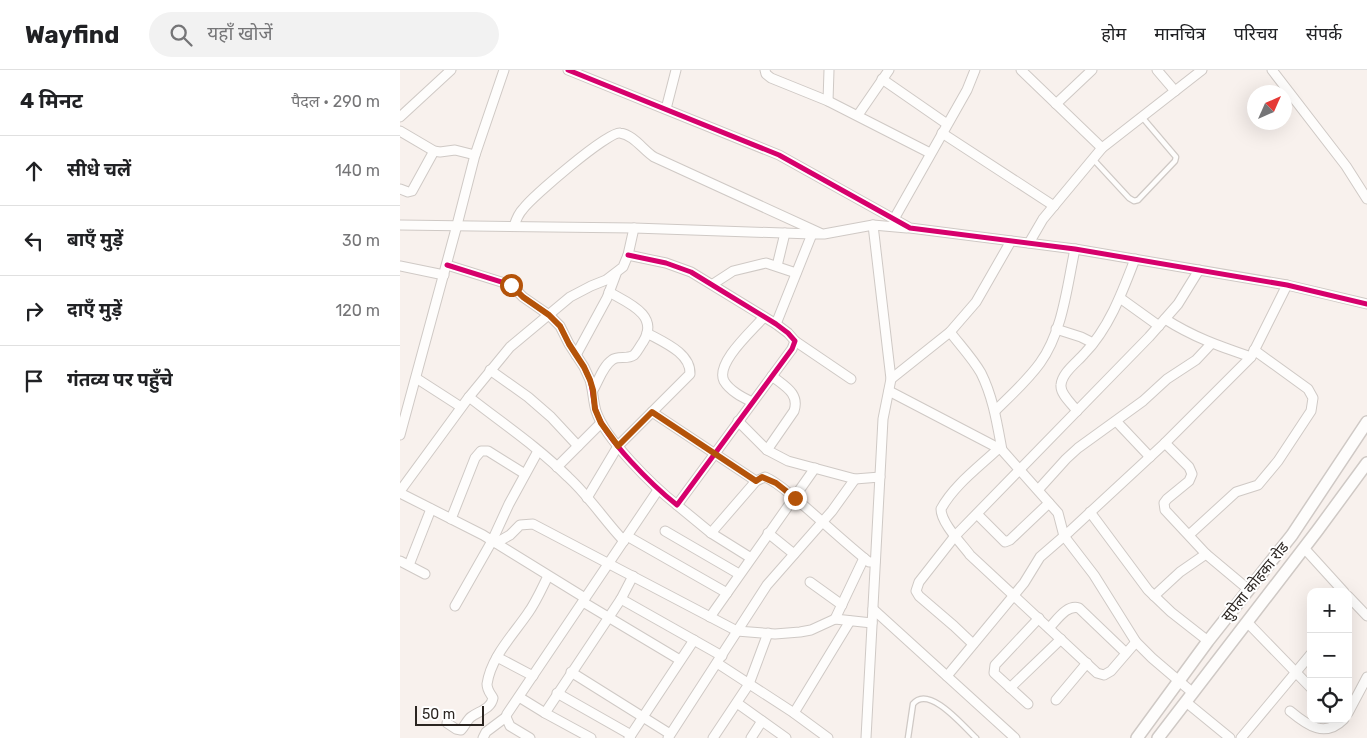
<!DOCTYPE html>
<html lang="hi">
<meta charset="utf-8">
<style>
body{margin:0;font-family:Rubik,"Noto Sans Devanagari",sans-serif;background:#f2f2f2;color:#202124}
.controls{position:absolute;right:15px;bottom:15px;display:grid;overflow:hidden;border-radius:10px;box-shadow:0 5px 20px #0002}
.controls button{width:45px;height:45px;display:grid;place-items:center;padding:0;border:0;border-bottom:1px solid #e0e0e0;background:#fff;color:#202124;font:25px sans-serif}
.compass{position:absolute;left:847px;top:15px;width:45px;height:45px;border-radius:50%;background:#fff;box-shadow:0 5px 20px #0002;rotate:45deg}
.scale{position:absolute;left:15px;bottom:12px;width:69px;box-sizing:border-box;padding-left:5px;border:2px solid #2b2521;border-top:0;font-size:14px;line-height:18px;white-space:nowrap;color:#2b2521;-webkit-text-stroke:4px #fff;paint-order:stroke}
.stop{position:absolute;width:15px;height:15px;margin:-11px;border:4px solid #b45309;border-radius:50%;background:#fff}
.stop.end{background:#b45309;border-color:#fff;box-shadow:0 1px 5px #0008}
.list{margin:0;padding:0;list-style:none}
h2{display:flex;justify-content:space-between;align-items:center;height:65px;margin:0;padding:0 20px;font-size:21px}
h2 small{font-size:16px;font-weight:400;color:#757577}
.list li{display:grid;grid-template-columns:32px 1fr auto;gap:15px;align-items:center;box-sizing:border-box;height:70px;padding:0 20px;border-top:1px solid #e0e0e0}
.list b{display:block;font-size:19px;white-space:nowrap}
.list em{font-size:16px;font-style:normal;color:#757577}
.icon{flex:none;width:28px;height:28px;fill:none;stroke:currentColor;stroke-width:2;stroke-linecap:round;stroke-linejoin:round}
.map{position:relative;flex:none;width:967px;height:668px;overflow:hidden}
header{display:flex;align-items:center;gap:30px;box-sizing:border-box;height:70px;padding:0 25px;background:#fff;border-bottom:1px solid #e0e0e0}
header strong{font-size:24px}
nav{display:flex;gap:28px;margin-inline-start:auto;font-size:18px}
.search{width:350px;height:45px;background:#f2f2f2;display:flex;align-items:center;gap:12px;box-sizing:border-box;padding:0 18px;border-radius:28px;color:#757577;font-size:19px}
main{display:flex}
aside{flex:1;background:#fff}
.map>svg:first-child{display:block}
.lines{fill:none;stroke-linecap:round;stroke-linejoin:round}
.service-casing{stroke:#cfc9c5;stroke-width:7}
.minor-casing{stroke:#cfc9c5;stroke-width:11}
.tertiary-casing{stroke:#cfc9c5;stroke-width:14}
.service{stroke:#fefdfc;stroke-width:4.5}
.minor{stroke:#fefdfc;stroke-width:9}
.tertiary{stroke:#fefdfc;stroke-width:11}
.cycleway-casing{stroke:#fff;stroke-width:8}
.cycleway{stroke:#d6006c;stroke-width:5}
.route{stroke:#b45309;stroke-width:6}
.labels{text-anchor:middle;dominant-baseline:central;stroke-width:4;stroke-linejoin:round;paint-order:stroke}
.street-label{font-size:15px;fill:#2b2521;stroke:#fff}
</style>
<header>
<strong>Wayfind</strong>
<div class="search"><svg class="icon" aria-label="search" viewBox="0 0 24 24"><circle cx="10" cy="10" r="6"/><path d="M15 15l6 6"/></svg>यहाँ खोजें</div>
<nav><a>होम</a><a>मानचित्र</a><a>परिचय</a><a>संपर्क</a></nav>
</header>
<main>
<aside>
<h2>4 मिनट<small>पैदल · 290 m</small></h2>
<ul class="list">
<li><svg class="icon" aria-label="ahead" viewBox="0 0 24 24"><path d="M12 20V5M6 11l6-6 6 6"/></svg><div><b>सीधे चलें</b></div><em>140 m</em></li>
<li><svg class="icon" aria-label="left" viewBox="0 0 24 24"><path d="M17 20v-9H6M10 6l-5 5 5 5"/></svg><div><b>बाएँ मुड़ें</b></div><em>30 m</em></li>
<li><svg class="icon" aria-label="right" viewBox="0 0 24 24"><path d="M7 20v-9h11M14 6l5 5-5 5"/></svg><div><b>दाएँ मुड़ें</b></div><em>120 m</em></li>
<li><svg class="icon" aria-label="arrive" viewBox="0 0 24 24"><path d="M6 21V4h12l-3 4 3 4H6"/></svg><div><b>गंतव्य पर पहुँचे</b></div></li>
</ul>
</aside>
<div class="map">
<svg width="967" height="668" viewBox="0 0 967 668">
<rect width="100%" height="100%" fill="#f8f1ed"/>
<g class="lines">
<!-- service casing -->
<g class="service-casing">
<g id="service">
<path d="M693,89L729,128L734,131L738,130L775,91L776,87L742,47"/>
<path d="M508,668L513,634C529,614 564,657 576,668"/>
</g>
</g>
<!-- minor casing -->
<g class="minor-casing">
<g id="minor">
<path d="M168,0L379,85L510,158L675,179L887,215L967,234"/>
<path d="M365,0L366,4L371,8L428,31L530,83"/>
<path d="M621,0L702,78"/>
<path d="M757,0L775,21"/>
<path d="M872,0L946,96L967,129"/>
<path d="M482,9L547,54"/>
<path d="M428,31L429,0"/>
<path d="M656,34L692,0"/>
<path d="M266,39L276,0"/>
<path d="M458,45L489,0"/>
<path d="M0,47L51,0"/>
<path d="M0,61L34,81L40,82L55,80L75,85"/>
<path d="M542,63L654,136"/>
<path d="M0,119L8,122L12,121L34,81"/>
<path d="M494,149L567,20L575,0"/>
<path d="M0,155L234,158L412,164H424L473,155L507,158"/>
<path d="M114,156C116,150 118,144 123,139C132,127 208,61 220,63C234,65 243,80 254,87L420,163"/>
<path d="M629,173L643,149L702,78L802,0"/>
<path d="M47,195L111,215L123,227L149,245L160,256L169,274L184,297L190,310C193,320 193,331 196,341C205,369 253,416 277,435L392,279L395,271L388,263L376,254L291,202L266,193L228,185"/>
<path d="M0,196L44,205"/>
<path d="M377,196L385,163"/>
<path d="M313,214L333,201L366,193L396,203"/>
<path d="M720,228L759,256"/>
<path d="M765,249C793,267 819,276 851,287"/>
<path d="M376,254L412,164"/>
<path d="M656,259L681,267L693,273"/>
<path d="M550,262C560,275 573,289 581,303C593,327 597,353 602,380"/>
<path d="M395,271L451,309"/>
<path d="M176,285L207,228L216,204"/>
<path d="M90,300L128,327L151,347L178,376"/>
<path d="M16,308L61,337"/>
<path d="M491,309L550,262L576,232L611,171"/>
<path d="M193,320C198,312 203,296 212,290C218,285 227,290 234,285C238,281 240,276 243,272C260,245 228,233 209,222"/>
<path d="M489,321L602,380L658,443L664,466L694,505L736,572L752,588L793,623"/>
<path d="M69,327C102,353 138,377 168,407C189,426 204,450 224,471"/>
<path d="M352,332C342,327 330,321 324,311C315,293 353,260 364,247"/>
<path d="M595,341C610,326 627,311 640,293C663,261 667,216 675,179"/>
<path d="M677,341C672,334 660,324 661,315C662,303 676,293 684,284C709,258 722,223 735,189"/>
<path d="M252,342L356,411"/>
<path d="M338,351L367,380L388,391L455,409L480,407"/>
<path d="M716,351L750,387"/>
<path d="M0,365L57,155L75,85L104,0"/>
<path d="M765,373L789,397L792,404L789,411L767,429L764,433L765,440L806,484L849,520"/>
<path d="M599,378C579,397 554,415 541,439C541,453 562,474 570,485L697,603L704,605L711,601L736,572"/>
<path d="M367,380L394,341C400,323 384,316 372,306"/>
<path d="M157,397L201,353"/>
<path d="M638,420L666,389L678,378L743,331L767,309L796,290L811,274"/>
<path d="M0,421L69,327L110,277L170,227L191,216L206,210L223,197L228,185L234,158"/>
<path d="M0,423L83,465L185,528"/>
<path d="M187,428L218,376L290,304C291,283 263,272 247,263"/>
<path d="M277,435L311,463L351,488"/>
<path d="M690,442L748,520L771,542L808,571"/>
<path d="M577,444L605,472L610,470L649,433"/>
<path d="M51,449L75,388L81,381H88L125,404"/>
<path d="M265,461L339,504"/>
<path d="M311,463L356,411L365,407C377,412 386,421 396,429C421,450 444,472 469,492H475"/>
<path d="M368,463L394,484"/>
<path d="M789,465L836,422L858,415L878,391L911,341L913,328L908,319L854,280"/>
<path d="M227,466L327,523"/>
<path d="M96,473L110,465L120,455L133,454L337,561L375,564L400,562L411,560L435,549L472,553"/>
<path d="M904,478L944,522"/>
<path d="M0,491L25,504"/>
<path d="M9,495L31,439"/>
<path d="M410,512L442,535"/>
<path d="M754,526L780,502L806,484"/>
<path d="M948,526L967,546"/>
<path d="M221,529L322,586"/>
<path d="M183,532L280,590"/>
<path d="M55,536L92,471L109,434L138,381"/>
<path d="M473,539L615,668"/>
<path d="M310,547L415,398"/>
<path d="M435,549L464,488"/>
<path d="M847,552L911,618"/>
<path d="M649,558C657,550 667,534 679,538L726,583"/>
<path d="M573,574L554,556L519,526L516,521L519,512L555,466L749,267L778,234L799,200"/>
<path d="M97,587L133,606"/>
<path d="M317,593L394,643L428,668"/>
<path d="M171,602L270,664"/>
<path d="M547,606L624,513L640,487L670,461L765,373L851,287L887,215"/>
<path d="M610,618L661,569"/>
<path d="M157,623L231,665"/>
<path d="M119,627L145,643L191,668"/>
<path d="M656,630L687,593"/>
<path d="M786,632L830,668"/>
<path d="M337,633L386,668"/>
<path d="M628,634L594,603L595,595L639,548"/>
<path d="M890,641C908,656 925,668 944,649"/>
<path d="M145,643L221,529L233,506"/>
<path d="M394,643L450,551"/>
<path d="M948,643L967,607"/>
<path d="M47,653L56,659L61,660C65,656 67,650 71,647C79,641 91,639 93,628C90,623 87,620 87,614C91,587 113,565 128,543C136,532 142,518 148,506"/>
<path d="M83,668L86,662L106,647"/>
<path d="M130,668L110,656L106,647L107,644L258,420"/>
<path d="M229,668L294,570"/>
<path d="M268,668L367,515L432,441L455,409"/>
<path d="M313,668L349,614L368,563"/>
<path d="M351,668L362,651"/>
<path d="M466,668L483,349L491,309L473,155"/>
<path d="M841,668L911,584"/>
</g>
</g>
<!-- tertiary casing -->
<g class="tertiary-casing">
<g id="tertiary">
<path d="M737,668L808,571L892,465L967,352"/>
<path d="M758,668L917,461L967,393"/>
</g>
</g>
<!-- service -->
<use href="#service" class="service"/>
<!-- minor -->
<use href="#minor" class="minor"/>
<!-- tertiary -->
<use href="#tertiary" class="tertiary"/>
<!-- cycleway casing -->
<g class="cycleway-casing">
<g id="cycleway">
<path d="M168,0L379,85L510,158L675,179L887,215L967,234"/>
<path d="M47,195L111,215L123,227L149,245L160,256L169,274L184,297L190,310C193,320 193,331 196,341C205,369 253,416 277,435L392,279L395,271L388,263L376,254L291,202L266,193L228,185"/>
</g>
</g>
<!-- cycleway -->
<use href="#cycleway" class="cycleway"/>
</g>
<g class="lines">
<!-- route -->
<path class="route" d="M111,215L123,227L149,245L160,256L169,274L184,297L190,310L193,320L195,339L201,353L218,376L252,342L356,411L362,407L376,413L395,428"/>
</g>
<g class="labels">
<!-- street labels -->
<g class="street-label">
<text transform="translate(855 512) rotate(-51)">सुपेला कोहका रोड</text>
</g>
</g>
</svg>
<div class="controls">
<button>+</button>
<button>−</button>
<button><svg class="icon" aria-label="locate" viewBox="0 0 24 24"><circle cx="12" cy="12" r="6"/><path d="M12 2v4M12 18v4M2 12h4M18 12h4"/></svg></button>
</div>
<svg class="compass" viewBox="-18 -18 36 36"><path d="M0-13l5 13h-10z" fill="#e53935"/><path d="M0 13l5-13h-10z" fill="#757577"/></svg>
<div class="scale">50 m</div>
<div class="stop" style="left:111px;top:215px"></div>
<div class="stop end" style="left:395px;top:428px"></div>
</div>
</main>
